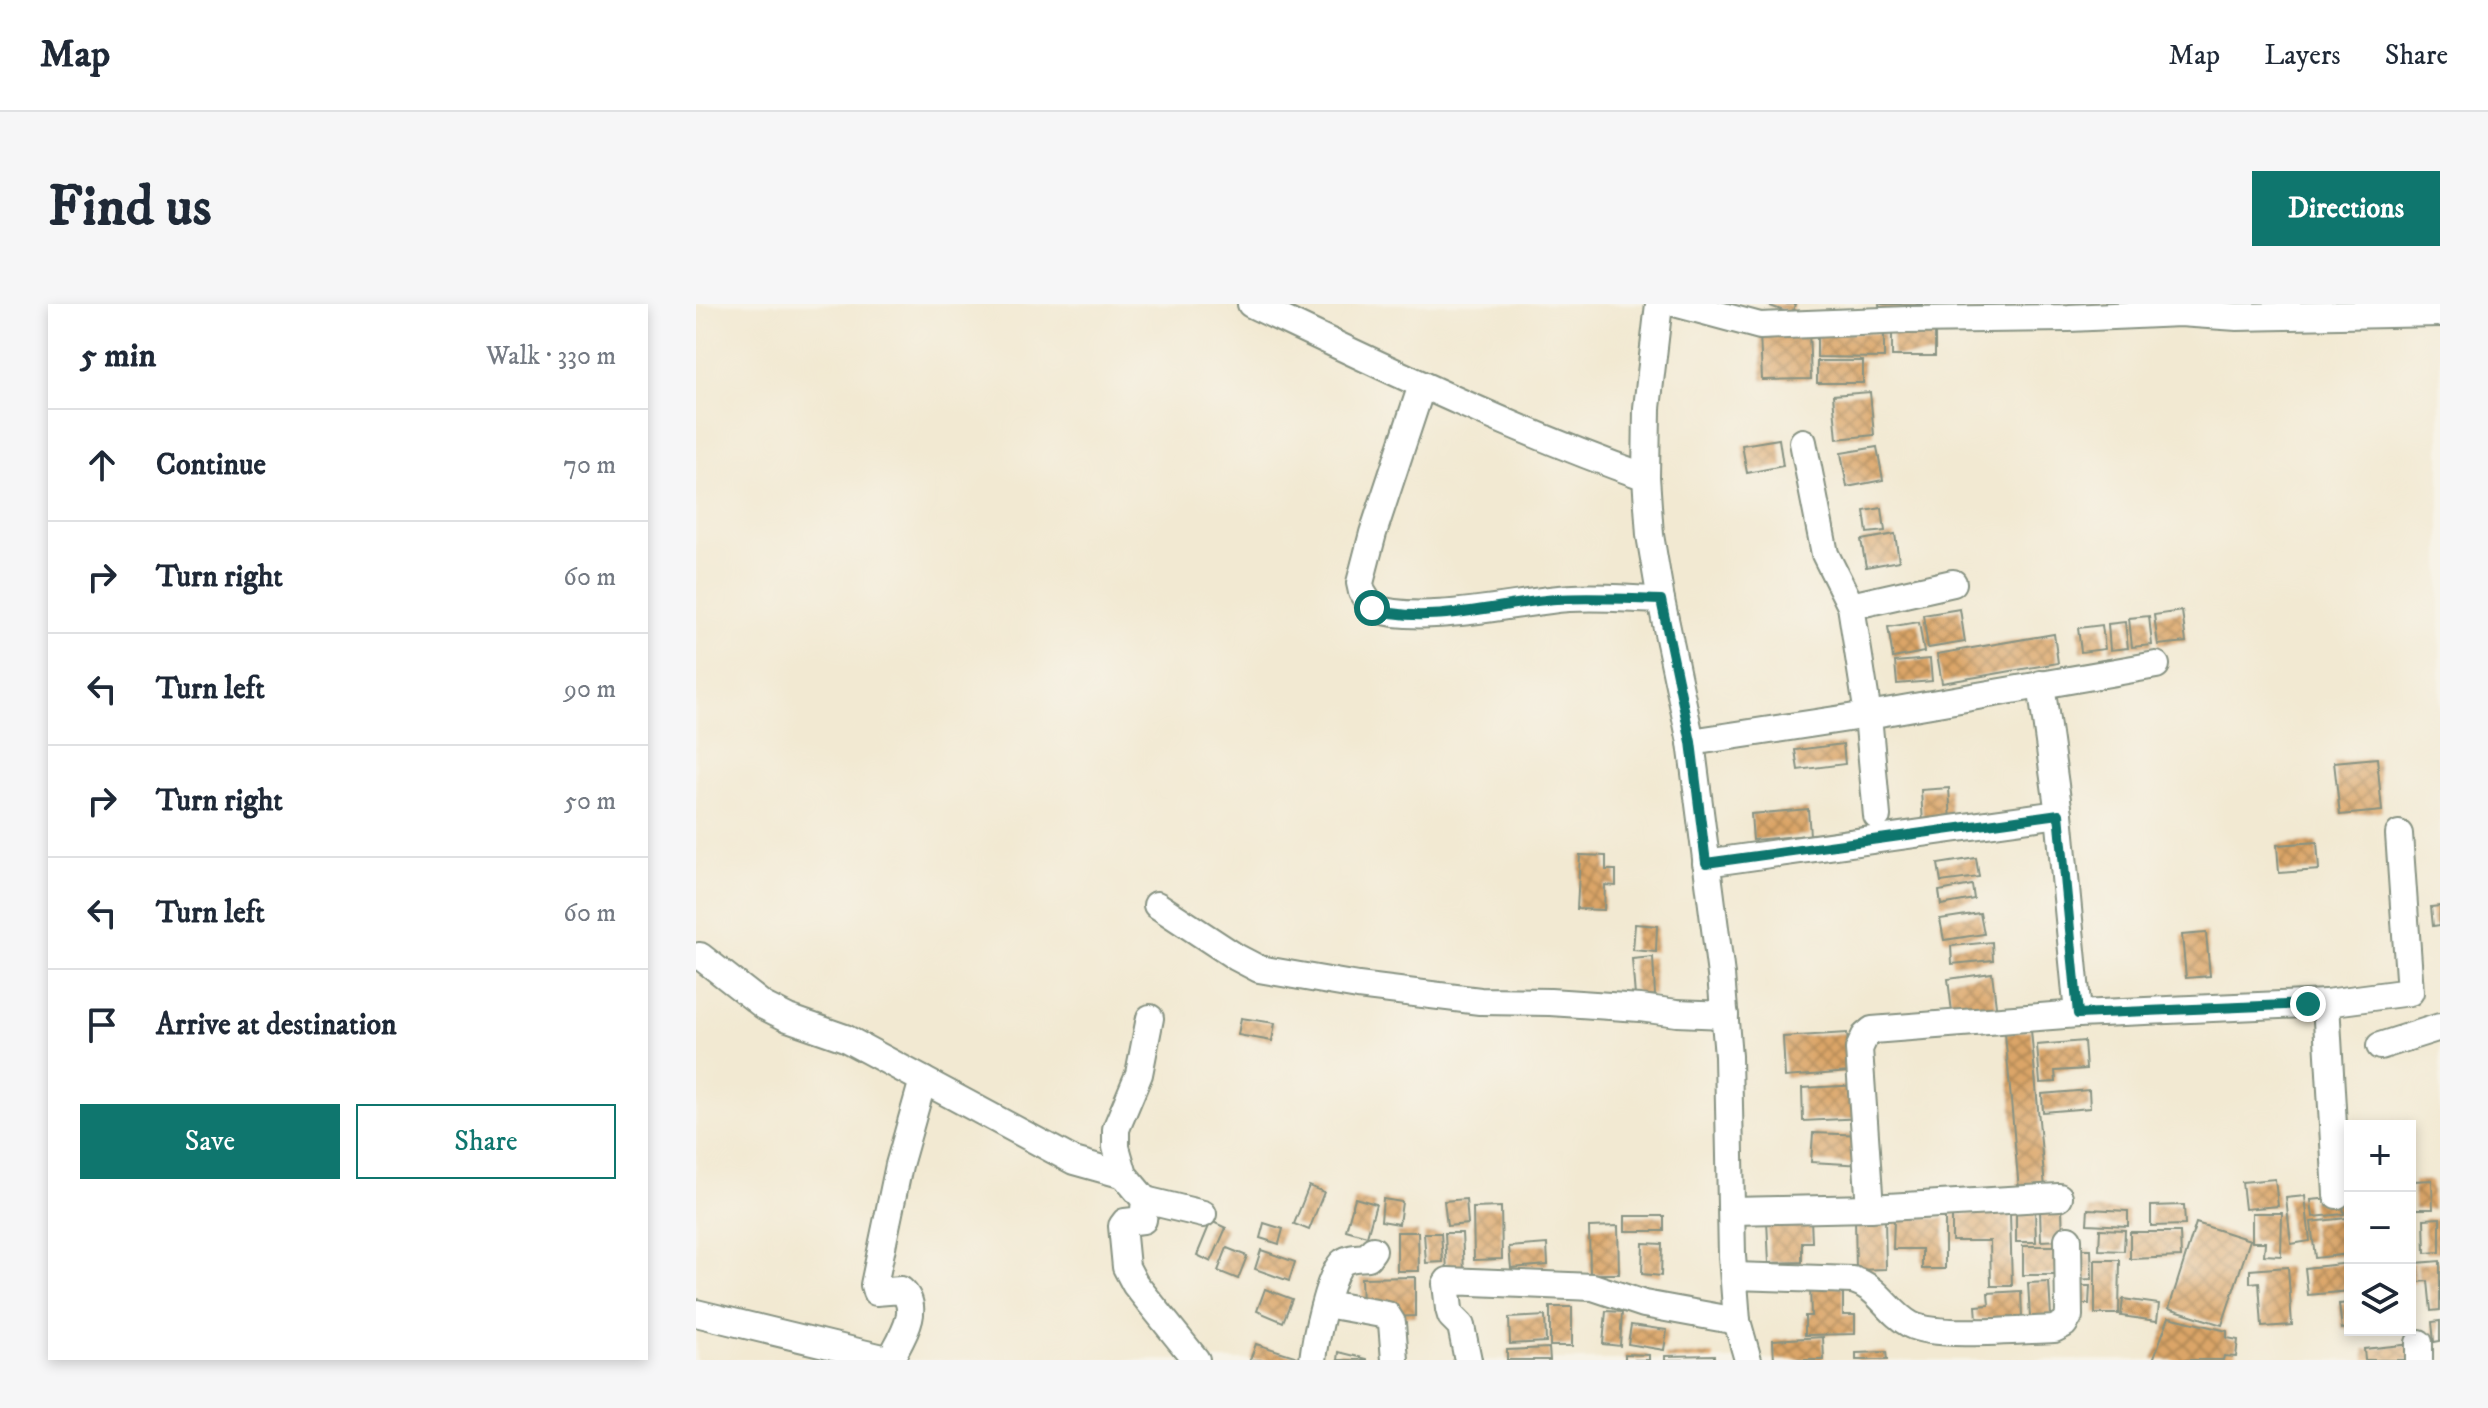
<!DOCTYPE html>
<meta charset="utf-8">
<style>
body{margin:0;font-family:"IM FELL DW Pica",serif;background:#f6f6f7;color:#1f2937}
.controls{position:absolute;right:24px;bottom:24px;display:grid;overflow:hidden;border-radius:0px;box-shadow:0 4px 12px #0003}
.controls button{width:72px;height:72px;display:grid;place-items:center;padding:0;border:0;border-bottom:2px solid #e0e1e3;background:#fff;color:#1f2937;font:40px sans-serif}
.stop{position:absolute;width:24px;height:24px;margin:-18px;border:6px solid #0f766e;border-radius:50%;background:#fff}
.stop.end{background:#0f766e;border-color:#fff;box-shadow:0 2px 8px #0008}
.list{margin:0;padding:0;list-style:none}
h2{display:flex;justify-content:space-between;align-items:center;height:104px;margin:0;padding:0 32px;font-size:34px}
h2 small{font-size:26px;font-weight:400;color:#747a83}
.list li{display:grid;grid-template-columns:52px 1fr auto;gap:24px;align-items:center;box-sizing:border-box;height:112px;padding:0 32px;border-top:2px solid #e0e1e3}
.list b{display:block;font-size:30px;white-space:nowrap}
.list em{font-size:26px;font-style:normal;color:#747a83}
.actions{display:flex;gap:16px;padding:24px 32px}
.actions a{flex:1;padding:18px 0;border:2px solid #0f766e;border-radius:0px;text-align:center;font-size:28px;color:#0f766e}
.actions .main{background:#0f766e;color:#fff}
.icon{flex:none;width:44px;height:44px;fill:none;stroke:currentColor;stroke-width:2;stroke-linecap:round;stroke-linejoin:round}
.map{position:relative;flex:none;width:1744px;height:1056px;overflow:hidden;border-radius:0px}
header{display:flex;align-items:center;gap:48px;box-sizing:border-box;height:112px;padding:0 40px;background:#fff;border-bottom:2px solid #e0e1e3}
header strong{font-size:38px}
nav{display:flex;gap:44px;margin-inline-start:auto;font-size:28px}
.intro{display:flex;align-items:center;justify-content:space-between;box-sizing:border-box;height:192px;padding:0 48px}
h1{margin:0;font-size:56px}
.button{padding:20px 36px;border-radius:0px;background:#0f766e;color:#fff;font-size:28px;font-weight:700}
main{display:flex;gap:48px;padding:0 48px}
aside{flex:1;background:#fff;border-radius:0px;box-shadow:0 4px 12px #0003}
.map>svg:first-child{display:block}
.building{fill:url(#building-cross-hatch)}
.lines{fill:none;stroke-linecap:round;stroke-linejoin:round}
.minor-casing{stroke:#889383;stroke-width:30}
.minor{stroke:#fff;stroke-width:26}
.route{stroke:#0f766e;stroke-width:10}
</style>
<header>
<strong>Map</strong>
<nav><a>Map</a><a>Layers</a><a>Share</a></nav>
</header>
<div class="intro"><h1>Find us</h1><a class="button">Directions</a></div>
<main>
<aside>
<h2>5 min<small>Walk · 330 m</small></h2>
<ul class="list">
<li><svg class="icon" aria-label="ahead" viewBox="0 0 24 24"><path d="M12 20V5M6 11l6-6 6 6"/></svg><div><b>Continue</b></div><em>70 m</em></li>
<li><svg class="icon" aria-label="right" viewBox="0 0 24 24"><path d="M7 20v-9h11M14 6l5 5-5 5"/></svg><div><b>Turn right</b></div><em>60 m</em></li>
<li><svg class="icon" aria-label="left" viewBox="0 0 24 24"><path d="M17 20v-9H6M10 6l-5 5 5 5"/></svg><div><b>Turn left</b></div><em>90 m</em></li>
<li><svg class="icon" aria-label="right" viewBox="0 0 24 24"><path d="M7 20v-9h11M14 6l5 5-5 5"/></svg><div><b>Turn right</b></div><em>50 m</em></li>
<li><svg class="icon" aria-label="left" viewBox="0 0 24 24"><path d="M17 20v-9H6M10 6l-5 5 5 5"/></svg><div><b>Turn left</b></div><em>60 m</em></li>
<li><svg class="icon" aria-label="arrive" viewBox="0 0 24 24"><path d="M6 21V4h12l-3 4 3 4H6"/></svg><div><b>Arrive at destination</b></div></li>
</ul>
<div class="actions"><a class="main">Save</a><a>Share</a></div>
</aside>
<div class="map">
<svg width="1744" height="1056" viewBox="0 0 1744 1056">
<defs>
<pattern id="building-cross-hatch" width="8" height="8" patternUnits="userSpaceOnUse" patternTransform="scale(2)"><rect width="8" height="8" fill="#dba567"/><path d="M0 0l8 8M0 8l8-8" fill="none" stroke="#b18856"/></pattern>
</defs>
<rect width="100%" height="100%" fill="#f7f3e8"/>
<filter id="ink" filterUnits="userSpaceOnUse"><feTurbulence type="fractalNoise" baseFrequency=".0125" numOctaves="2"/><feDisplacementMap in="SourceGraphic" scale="16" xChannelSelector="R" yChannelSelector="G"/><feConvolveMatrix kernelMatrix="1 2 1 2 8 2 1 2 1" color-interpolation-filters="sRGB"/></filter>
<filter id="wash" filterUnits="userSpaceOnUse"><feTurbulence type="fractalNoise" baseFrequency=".006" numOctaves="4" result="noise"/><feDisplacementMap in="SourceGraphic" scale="32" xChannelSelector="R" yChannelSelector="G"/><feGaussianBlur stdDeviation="1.8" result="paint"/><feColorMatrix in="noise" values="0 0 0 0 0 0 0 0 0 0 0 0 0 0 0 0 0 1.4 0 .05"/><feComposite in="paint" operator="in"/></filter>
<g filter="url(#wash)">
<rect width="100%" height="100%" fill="#f2e9d2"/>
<g id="blocks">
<!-- building -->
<g class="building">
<path d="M1069,0H1099L1096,10Z"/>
<path d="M1183,0H1227L1228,13L1185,17Z"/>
<path d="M1113,27L1115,75L1066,76L1064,29Z"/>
<path d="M1121,28L1188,29V54L1121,53Z"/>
<rect x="1196" y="28" width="43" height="24"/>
<rect x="1121" y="57" width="46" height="22"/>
<path d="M1174,88L1178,131L1141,135L1137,91Z"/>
<path d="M1083,135L1087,162L1051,169L1046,141Z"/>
<path d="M1181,143L1187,176L1151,183L1145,149Z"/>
<path d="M1186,204L1189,227L1171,229L1168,207Z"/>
<path d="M1199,230L1203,257L1170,263L1165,236Z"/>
<path d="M1264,305L1269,338L1232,344L1227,311Z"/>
<path d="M1486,307L1490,338L1462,341L1458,311Z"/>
<path d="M1453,312L1456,341L1436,343L1433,314Z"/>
<path d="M1223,318L1228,348L1197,354L1192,323Z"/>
<path d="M1429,318L1432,344L1414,346L1412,320Z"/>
<path d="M1406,321L1409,345L1385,348L1382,324Z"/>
<path d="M1358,330L1362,359L1246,379L1241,350Z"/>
<path d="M1234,355L1236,377L1201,380L1199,358Z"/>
<path d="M1147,440L1149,460L1102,466L1099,446Z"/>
<path d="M1681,454L1686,507L1644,511L1638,458Z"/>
<path d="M1253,484L1255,518L1227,520L1225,486Z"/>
<path d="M1112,505L1114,531L1057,536L1055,510Z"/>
<path d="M1621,538L1623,566L1583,569L1581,541Z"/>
<path d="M884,551L910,552V566H920V582L909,581L908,606L881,605Z"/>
<path d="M1280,554L1283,573L1245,578L1242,560Z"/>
<path d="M1276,581L1278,595L1245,601L1243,587Z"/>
<path d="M1744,602V621L1737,622L1735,603Z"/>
<path d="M1284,609L1288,630L1248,636L1244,615Z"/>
<path d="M939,620L961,622L960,648L937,646Z"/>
<path d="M1510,629L1514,672L1490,674L1486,631Z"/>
<path d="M1296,638L1297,656L1256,660L1255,642Z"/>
<path d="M957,653L959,691L939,692L936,655Z"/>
<path d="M1296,669L1301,710L1257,716L1252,675Z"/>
<path d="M545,714L579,719L576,737L542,731Z"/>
<path d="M1335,726L1349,884L1323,886L1309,729Z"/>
<path d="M1151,729L1154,768L1089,773L1087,733Z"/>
<path d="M1388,737L1390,765L1359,767L1360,778L1344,779L1341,741Z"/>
<path d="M1166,781L1167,814L1107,817L1106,784Z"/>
<path d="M1393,786L1394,804L1347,808L1346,790Z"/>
<path d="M1117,829L1169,831L1168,861L1115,858Z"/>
<path d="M1579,875L1582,902L1549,905L1546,878Z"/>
<path d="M1736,876L1737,905H1718L1717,877Z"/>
<path d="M613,882L628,888L613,926L598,920Z"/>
<path d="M1609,892L1614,937L1595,940L1590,894Z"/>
<path d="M1646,893L1648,910L1617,913L1615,896Z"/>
<path d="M659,894L680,900L671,932L650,926Z"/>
<path d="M687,895L706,898L703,920L685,917Z"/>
<path d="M770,895L772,920L751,922L748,897Z"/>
<path d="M1488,901L1489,921L1455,922V902Z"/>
<path d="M805,903L806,955L778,956L777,904Z"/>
<path d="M1366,904L1367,936L1345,937L1344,905Z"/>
<path d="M1320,905H1339L1340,938H1320Z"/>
<path d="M1392,905L1432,907V922L1391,920Z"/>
<path d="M1314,909L1316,982H1295L1294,937H1256V910Z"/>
<path d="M1556,909H1586L1585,952L1568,951L1569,938H1556Z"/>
<rect x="929" y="912" width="39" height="15"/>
<path d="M1189,913L1190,965L1160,966L1159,914Z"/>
<path d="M1198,914H1249V965H1226V945H1197Z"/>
<path d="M1650,914L1653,950L1619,954L1615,918Z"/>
<path d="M1744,914V948L1729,949L1728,915Z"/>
<path d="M1115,915L1116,938H1106V958L1073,959L1071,916Z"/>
<path d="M515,917L530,924L515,958L501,951Z"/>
<path d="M568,919L587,925L583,940L564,934Z"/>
<path d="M1500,919L1554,936L1526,1021L1473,1004Z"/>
<path d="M922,922L923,970H894L893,923Z"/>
<path d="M1404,925L1429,926L1428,947L1403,946Z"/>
<path d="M701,928H722L723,967H701Z"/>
<path d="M1434,928H1484L1485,953L1434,955Z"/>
<path d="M728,929H745L747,958L730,959Z"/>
<path d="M749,929H766L768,967L751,968Z"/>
<path d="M947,939L966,940L965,972L946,970Z"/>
<path d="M851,940L852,961L815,964L813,943Z"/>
<rect x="1327" y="942" width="39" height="29"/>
<path d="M531,944L551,952L542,975L522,967Z"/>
<path d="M1376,945H1395L1396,975L1377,976Z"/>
<path d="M565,946L599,958L593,977L559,965Z"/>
<path d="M1399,956H1424L1423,1010H1399Z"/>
<path d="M1744,957V1006L1735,1007L1732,977L1723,978L1721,959Z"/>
<path d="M1654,959V987L1612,991L1609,964Z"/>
<path d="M1714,959H1718L1720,979L1714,980Z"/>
<path d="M1592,963L1596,1021L1566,1023L1563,978L1554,979V966Z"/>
<path d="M719,973V1012L695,1013L666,1001L665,974Z"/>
<path d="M1353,978L1355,1012L1334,1013L1332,979Z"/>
<path d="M1114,982H1147V1011H1159V1030L1109,1031V1012H1115Z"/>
<path d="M1378,982H1394L1393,1000H1377Z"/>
<path d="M569,985L596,995L587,1018L561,1007Z"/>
<path d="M1325,987L1326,1013L1281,1015L1280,1002L1293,1001L1292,989Z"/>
<path d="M1427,995L1463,1000L1461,1017L1425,1012Z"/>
<path d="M1654,999V1024L1646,1025L1643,1000Z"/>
<rect x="854" y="1003" width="22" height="39"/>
<path d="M910,1007L926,1008L924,1042L907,1040Z"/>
<path d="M849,1012L850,1038L814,1040L813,1014Z"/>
<path d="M1473,1013L1531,1027V1034L1542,1036L1540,1053L1528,1052L1527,1056H1457Z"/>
<path d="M1744,1017V1037L1738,1038L1736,1018Z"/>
<path d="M935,1021L971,1026L968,1046L932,1040Z"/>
<path d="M1127,1033L1128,1056H1078L1077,1036Z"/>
<path d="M560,1040L608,1055V1056H554Z"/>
<path d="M1716,1040L1717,1056H1669L1668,1045Z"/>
<path d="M853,1044L854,1056H811V1046Z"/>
<path d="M643,1048L671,1055V1056H642Z"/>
<path d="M1190,1048L1191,1056H1160V1049Z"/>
<path d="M929,1050L953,1051V1056H929Z"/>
<path d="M1018,1051V1056H969V1052Z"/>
</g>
</g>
</g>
<g filter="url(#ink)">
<use href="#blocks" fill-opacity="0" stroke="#889383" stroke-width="2"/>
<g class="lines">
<!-- minor casing -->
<g class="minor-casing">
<g id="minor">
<path d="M555,0C685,62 814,125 950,173"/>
<path d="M963,0L951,104L950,173L954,231L965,296L995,438L1025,671L1032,752L1036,952L1041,1017L1052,1056"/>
<path d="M982,0L1064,22L1212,16L1373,14L1484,9L1541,13L1744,9"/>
<path d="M726,81L677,229L664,279L666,288L676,304C722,320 804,302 854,296C890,291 928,295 965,296"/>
<path d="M1107,138L1129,250L1155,302L1172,411L1181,512"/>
<path d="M1155,302L1257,279"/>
<path d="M1345,380L1363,510L1382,710"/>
<path d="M995,438L1172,411L1460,361"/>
<path d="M1010,559L1363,510"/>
<path d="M461,601L540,653L563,665L662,682L784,697L854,698L944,704L981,709L1029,711"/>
<path d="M4,652L68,702L92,714L149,734L378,857L428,871"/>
<path d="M1630,699L1714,688L1703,530"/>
<path d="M454,714L443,770L420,825V843L428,871L449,896L447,916L429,918L426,922L430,963L439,980L500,1056"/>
<path d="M1684,742L1744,723"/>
<path d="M449,896L507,910"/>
<path d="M1174,904L1163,745L1169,732L1176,726L1382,710L1630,699L1641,891"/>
<path d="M1037,907L1174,904L1363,893"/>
<path d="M1038,972L1157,976C1183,983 1192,1009 1215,1021C1241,1034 1326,1026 1358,1025L1368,1020L1373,1012L1372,935"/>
<path d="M630,1000L691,1011L696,1019L699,1056"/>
<path d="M0,1009L195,1056"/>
<path d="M1723,1039V1056"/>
<path d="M194,1056C204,1036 227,1005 205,986L180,988L178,981L203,861L227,776"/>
<path d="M617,1056C619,1038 633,967 647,958C654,953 664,954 672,953L677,946"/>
<path d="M772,1056L765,1022L755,1012L753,1005L750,980L752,977L897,983L948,1000L1041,1017"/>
</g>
</g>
<!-- minor -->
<use href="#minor" class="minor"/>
</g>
</g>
<g class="lines" filter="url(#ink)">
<!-- route -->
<path class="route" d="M676,304C727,323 805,299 860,295C895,293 930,295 965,296L995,438L1010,559L1363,510L1382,710L1612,700"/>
</g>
</svg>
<div class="controls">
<button>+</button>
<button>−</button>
<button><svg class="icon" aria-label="layers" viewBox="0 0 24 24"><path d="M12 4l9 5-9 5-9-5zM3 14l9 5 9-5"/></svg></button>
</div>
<div class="stop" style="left:676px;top:304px"></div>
<div class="stop end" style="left:1612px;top:700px"></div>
</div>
</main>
